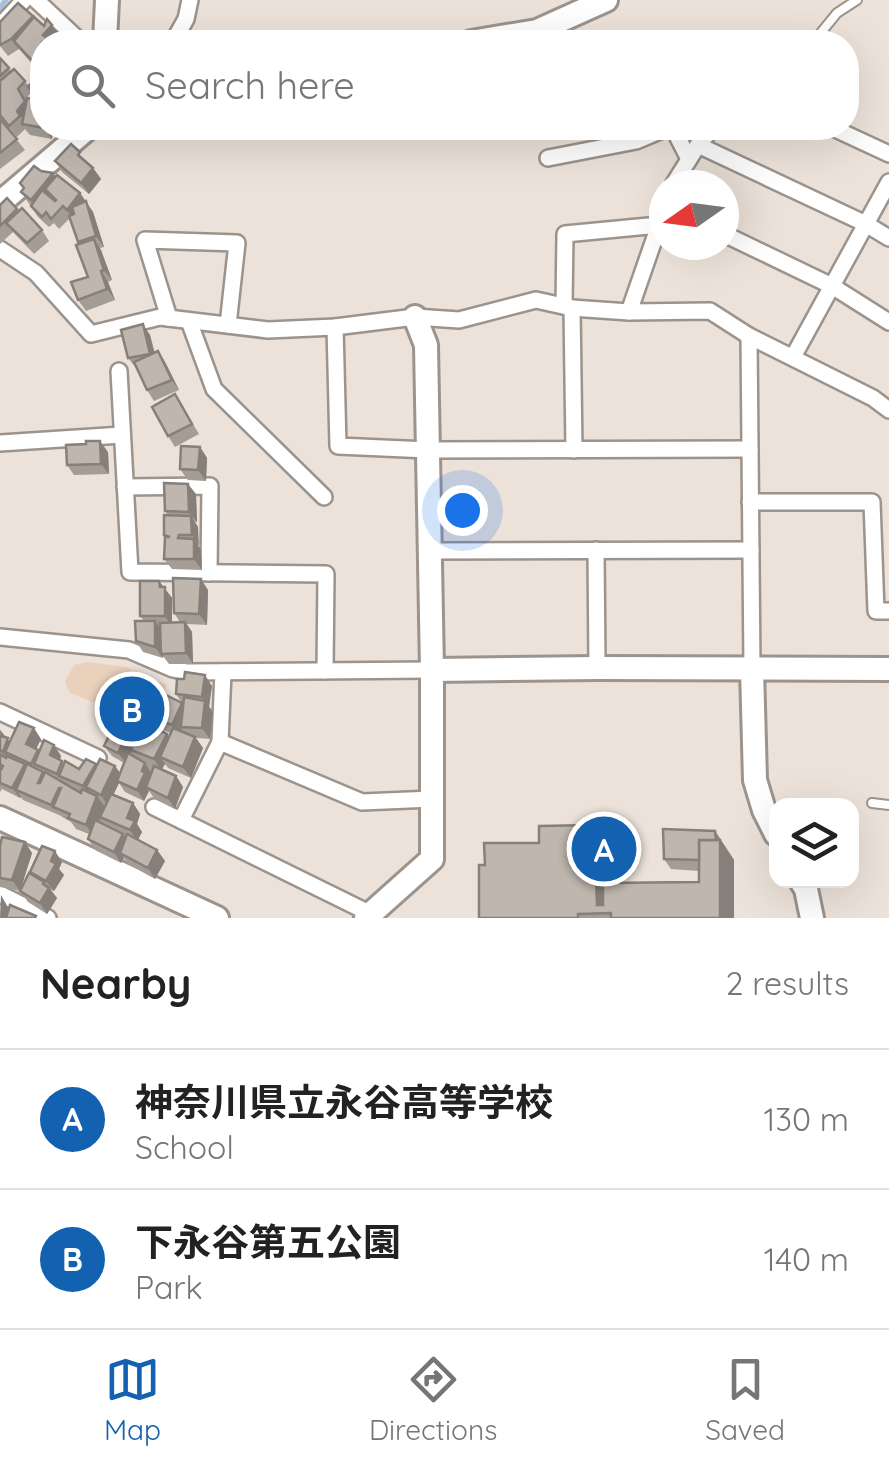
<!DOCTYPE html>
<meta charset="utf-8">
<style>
body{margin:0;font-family:Quicksand,"Noto Sans JP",sans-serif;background:#f2f2f2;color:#222}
.controls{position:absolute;right:30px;bottom:30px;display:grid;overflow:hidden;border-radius:20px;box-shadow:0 10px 40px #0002}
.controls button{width:90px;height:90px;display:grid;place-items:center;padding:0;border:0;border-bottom:2px solid #e0e0e0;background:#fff;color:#222;font:50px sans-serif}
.compass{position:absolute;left:649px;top:170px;width:90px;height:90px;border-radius:50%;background:#fff;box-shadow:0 10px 40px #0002;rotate:256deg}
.you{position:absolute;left:462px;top:510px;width:35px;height:35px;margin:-25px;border:8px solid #fff;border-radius:50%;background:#1a73e8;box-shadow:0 0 0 15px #1a73e833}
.badge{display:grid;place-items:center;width:65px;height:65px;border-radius:50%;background:#1362b1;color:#fff;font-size:32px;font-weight:700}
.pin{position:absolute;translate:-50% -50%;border:5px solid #fff;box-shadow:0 2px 10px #0006}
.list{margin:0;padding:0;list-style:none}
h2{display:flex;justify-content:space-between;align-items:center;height:130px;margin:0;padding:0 40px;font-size:42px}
h2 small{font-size:32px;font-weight:400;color:#767676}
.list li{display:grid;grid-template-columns:65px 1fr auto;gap:30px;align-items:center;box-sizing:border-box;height:140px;padding:0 40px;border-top:2px solid #e0e0e0}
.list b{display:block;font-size:38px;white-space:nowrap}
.list p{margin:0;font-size:32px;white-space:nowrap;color:#767676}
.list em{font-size:32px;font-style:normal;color:#767676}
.icon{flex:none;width:55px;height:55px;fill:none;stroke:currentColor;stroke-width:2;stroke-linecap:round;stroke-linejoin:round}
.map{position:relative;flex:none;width:889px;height:918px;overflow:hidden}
.search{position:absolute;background:#fff;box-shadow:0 10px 40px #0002;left:30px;right:30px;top:30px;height:110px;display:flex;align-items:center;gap:25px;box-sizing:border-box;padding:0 35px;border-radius:40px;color:#767676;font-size:38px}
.sheet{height:410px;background:#fff}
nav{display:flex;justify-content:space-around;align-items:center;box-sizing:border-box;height:140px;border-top:2px solid #e0e0e0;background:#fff;font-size:28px;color:#767676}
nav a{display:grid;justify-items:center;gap:5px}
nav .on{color:#1362b1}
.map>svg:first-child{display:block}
.green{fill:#ead1bc}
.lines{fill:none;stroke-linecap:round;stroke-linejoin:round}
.stream{stroke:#a5bfde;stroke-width:5}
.lane-casing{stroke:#9c938c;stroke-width:12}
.street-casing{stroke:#9c938c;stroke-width:20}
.secondary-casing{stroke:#9c938c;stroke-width:28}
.lane{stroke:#fff;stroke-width:8}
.street{stroke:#fff;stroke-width:15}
.secondary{stroke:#fff;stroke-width:22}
.wall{fill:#a49d96}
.shaded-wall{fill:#867f7a}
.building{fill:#bfb6ae;stroke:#867f7a;stroke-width:2.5}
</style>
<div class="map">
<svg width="889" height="918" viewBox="0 0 889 918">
<rect width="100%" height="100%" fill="#ece2d9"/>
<!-- green -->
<path class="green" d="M88,662L126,667L167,685L148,726L69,692L65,682L74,665Z"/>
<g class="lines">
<!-- stream -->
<path class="stream" d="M0,8L6,0"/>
<!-- lane casing -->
<g class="lane-casing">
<g id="lane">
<path d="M808,42L819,35L837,13L857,0"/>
<path d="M872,803L889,805"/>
</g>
</g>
<!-- street casing -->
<g class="street-casing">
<g id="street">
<path d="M36,0L81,42"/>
<path d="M0,26L24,0"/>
<path d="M173,42L186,19L190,0"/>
<path d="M673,128L689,159"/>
<path d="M833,128L889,154"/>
<path d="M698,145L866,224L889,238"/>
<path d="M548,158L636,141L667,128"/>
<path d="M673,185L698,145L713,128"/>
<path d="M724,234L832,286L889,322"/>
<path d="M0,249L36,273L91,334L160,317L268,330L335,327L415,317L459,320L536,300L572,308L629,312L710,311L749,336L873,398L889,410"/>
<path d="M564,306L565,234L659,225"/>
<path d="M572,308L574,450"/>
<path d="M629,312L664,211"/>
<path d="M169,318L145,240L237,243L228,325"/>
<path d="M189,321L214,389L324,497"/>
<path d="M335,327L338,446L428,450L750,449"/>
<path d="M749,336L752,669"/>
<path d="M793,357L889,182"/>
<path d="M119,371L130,572L326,574L325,671"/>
<path d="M0,443L122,435"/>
<path d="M125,487L210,486L209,573"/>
<path d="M750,502H872L876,611H889"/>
<path d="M596,550L597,668"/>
<path d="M430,551L751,550"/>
<path d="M0,637L129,650L173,669L187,672L432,670"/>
<path d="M0,712L98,758"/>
<path d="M220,742L362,802L432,799"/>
<path d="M154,807L371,914"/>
<path d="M181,820L220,742L223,672"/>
<path d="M0,894L48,918"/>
</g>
</g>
<!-- secondary casing -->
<g class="secondary-casing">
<g id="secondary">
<path d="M105,42L107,0"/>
<path d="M471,42L537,31L606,0"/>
<path d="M0,203L88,128"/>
<path d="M752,669L755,780L764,810L776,834"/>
<path d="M432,670L597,668L889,669"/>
<path d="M0,818L217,918"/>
<path d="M801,881L806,889L812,918"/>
<path d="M366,918L432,859V670L426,345L415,317"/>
</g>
</g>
<!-- lane -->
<use href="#lane" class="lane"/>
<!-- street -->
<use href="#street" class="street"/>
<!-- secondary -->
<use href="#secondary" class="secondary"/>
</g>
<!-- wall -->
<g class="wall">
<path d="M33,16L44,26L52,25L60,35L53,42H42V75L19,49L8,56L0,46V22Z"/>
<path d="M0,58L11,71L25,81L32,92L25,99L42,128H53L52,139L30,135L25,129L17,137L0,117Z"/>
<path d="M0,119L25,150L0,169Z"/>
<path d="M55,161L93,168L101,179L89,194L62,172Z"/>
<path d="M41,171L53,173L55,177L80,193L93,212L104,247L100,248L112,280L108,282L115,300L86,311L78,300L88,277L79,244L70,218L59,229L54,223L49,227L38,217L21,192Z"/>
<path d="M7,198L19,211L42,230L49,241L34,254L13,232L0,244V205Z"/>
<path d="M150,335L155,353L158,351L165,362L179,390L154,401L147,390L137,369L128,358Z"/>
<path d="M175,394L199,434L175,447L168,436Z"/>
<path d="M200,447L207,458L206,481L188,480L180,469Z"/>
<path d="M108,452L109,474L74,475L67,465Z"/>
<path d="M196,494L197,522H195L198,527V546L201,550L202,570L172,569L164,559L166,537L164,535L168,515L165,511Z"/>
<path d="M159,581L172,598V622H180L174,613L208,590L207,625L187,624L192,632L193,664H169L163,656V658L143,652L136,641L144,621L140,616Z"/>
<path d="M212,686L209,707L213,712L210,739L196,738L203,748L191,778L168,768L165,764L162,770L176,776L183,787L175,809L154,798L149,791L144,801L125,792L119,783L113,795L133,803L140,814L137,824L142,832L138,840L157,850L165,861L155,879L128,864L124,858L121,863L95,850L88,839L89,834L76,829L71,822L59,815L23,800L21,797L20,798L2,789L0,792V730L10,742L41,739L36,749L39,751L54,745L61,756L60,760L64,763L79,769L96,764L97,765L115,766L120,773L124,763L112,756L104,746L133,721L139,729L167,734L169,736L171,733L158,728L150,717L183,705L176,694Z"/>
<path d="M594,825L609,846L610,883L699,882V871L671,869L664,859L715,831L734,860V918H479L485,865L539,843Z"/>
<path d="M0,846L32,853L20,891L0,887Z"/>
<path d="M62,862L59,869L64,875L54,891L51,890L57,898L47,914L28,902L20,891L33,876L30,872Z"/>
</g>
<!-- shaded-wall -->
<g class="shaded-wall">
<path d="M33,16L41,26L14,41L19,50L11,39Z"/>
<path d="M52,25L60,35L53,42L43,35Z"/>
<path d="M18,89L32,112L25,121L17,111Z"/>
<path d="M44,128H53L52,139Z"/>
<path d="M93,168L101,179L89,194L81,183Z"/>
<path d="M53,173L60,184L45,189L50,196L39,211L31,200Z"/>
<path d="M80,193L93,212L104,247L96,236L74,220L67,210Z"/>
<path d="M94,239L101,250L112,280L104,270Z"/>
<path d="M101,271L108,282L115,300L107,289Z"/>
<path d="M143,324L150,335L157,365L150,354Z"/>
<path d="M158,351L165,362L179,390L172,380Z"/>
<path d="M100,441L108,452L109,474L101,464Z"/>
<path d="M200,447L207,458L206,481L198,470Z"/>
<path d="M188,484L196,494L197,522L189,512Z"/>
<path d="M191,516L198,527L199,546L192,535Z"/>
<path d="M194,539L201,550L202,570L194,559Z"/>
<path d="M201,579L208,590L207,625L199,614Z"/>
<path d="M159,581L172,598V627L165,616Z"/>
<path d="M155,621L163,632V658L155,647Z"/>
<path d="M185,622L192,632L193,664L186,653Z"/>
<path d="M205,675L212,686L209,707L202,697Z"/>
<path d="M205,701L213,712L210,739L202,728Z"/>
<path d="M182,703L189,714L181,727L182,730L180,736L172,725Z"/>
<path d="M133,721L141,731L126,763L118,753Z"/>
<path d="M34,728L41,739L33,755L26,744Z"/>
<path d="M0,730L15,749L5,752L11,761L10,762L3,752Z"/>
<path d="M167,734L175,744L160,757L165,764L161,770L154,759Z"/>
<path d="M195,737L203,748L191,778L183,767Z"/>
<path d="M54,745L61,756L58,765L50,755Z"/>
<path d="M145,763L152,774L146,787L149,791L144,801L137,790Z"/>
<path d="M25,764L32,775L16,790L21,797L20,798L12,788Z"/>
<path d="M96,764L103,774L86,787L92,794L90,796L83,786Z"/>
<path d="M115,766L122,776L117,781L119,783L108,806L101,795Z"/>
<path d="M176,776L183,787L175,809L168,798Z"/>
<path d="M97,796L105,807L93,836L86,825Z"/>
<path d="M133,803L140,814L137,824L142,832L137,841L130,830L127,818Z"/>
<path d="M594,825L609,846L611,914L597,905Z"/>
<path d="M715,831L734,860V918H720Z"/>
<path d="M123,834L131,845L120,853L124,858L121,863L114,852Z"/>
<path d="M25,842L32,853L20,891L12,880Z"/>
<path d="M157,850L165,861L155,879L148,868Z"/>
<path d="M55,851L62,862L59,869L64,875L54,891L46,881L51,861Z"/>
<path d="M44,882L57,898L47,914L40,903Z"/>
<path d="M1,895L10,911L6,918H0Z"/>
</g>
<!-- building -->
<g class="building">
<path d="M18,3L33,16L11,39L0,45V22Z"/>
<path d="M34,17L44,26L47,19L52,25L43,35L52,42H42V58L36,65L14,41Z"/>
<path d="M0,58L9,68L0,76Z"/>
<path d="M14,69L25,81L18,89L25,101L17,111L20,116L9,126L0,115V81Z"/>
<path d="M42,76V107L28,86Z"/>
<path d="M27,98L37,100V107L42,109V128H44L22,124Z"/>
<path d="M0,119L17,139L0,153Z"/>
<path d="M71,144L80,152L78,155L93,168L81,183L55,161Z"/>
<path d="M34,166L41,171L53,173L31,200L21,192L24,188L20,183Z"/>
<path d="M57,175L80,193L67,210L63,206L51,219L46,212L42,217L31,206L42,190L55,201L56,200L45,189Z"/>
<path d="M7,198L17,209L0,226V205Z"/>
<path d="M86,201L96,236L78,242L69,216L74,214L72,207Z"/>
<path d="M22,208L42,230L27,243L6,223Z"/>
<path d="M94,239L104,270L101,271L107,289L78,300L71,282L88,277L76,245Z"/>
<path d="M143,324L150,354L128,358L121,330Z"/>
<path d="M158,351L172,380L147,390L134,362Z"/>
<path d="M175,394L192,424L168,436L152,407Z"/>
<path d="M86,441H100L101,464L67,465L66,445L86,444Z"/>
<path d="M181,446L200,447L198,470L180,469Z"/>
<path d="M164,483L188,484L189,512L165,511Z"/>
<path d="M164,515L191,516L192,535H179L178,538L194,539V559H164L165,537H170L164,535Z"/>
<path d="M173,578L201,579L199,614L174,613Z"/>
<path d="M140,581H159L160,587H165V616H140Z"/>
<path d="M135,621H155V647L136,641Z"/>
<path d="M185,622L186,653L161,654L160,623Z"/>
<path d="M185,672L205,675L202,697L176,694L177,679H184Z"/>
<path d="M160,692L182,703L172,725L150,717Z"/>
<path d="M184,697L205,701L202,728L181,727Z"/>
<path d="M119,715L133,721L118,753L104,746Z"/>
<path d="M142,721L167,734L154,759L131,750Z"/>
<path d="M19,722L34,728L26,744L38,750L31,764L5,752Z"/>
<path d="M173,728L195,737L183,767L160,757Z"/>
<path d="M0,736L8,738L3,752L0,750Z"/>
<path d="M44,740L54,745L50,755L62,761L57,774L34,764Z"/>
<path d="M128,753L145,763L142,771L145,773L137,790L117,781Z"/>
<path d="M0,754L6,758L7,756L25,764L12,788L0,783V771L3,766L1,765L0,767Z"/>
<path d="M86,759L96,764L83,786L59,776L65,761L79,769Z"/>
<path d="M100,759L115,766L101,795L86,787Z"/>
<path d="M27,764L43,772L38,783H40L45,772L81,793L82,789L97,796L86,825L68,818L70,814L53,807L61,788H59L51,805L16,790Z"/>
<path d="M154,766L176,776L168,798L146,787Z"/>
<path d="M111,794L133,803L127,818L135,821L130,830L100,817Z"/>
<path d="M95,820L123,834L114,852L88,839Z"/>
<path d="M594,825L597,905H603V883L699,882V840H720V918H611V913L578,914V918H479V865H485L484,843H539V826Z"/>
<path d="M663,829L715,831L716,840H699V860L664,859Z"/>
<path d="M127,834L157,850L148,868L120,853Z"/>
<path d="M2,837L25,842L12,880L0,878V846Z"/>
<path d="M42,846L55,851L51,861L56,864L46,881L30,872Z"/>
<path d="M29,873L44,882L43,884L49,888L40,903L20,891Z"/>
<path d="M10,905L36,916L35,918H6Z"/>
</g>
</svg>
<div class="controls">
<button><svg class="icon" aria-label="layers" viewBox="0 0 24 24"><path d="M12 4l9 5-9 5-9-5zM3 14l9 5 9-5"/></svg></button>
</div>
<svg class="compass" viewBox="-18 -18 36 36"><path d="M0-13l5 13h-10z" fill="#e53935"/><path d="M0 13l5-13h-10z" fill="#767676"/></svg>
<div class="you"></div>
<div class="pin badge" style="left:604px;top:849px">A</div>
<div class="pin badge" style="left:132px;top:709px">B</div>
<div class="search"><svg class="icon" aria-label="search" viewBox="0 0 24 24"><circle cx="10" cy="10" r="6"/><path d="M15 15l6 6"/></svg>Search here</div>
</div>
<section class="sheet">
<h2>Nearby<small>2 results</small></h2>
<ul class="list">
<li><span class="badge">A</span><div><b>神奈川県立永谷高等学校</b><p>School</p></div><em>130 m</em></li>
<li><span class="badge">B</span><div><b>下永谷第五公園</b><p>Park</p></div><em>140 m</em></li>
</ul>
</section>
<nav>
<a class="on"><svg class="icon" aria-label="map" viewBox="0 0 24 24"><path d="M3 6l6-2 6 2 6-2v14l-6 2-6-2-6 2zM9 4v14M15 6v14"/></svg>Map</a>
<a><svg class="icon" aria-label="directions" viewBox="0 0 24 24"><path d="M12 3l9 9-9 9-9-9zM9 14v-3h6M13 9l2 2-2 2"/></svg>Directions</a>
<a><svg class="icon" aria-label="saved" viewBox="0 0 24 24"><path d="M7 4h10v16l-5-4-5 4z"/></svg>Saved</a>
</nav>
